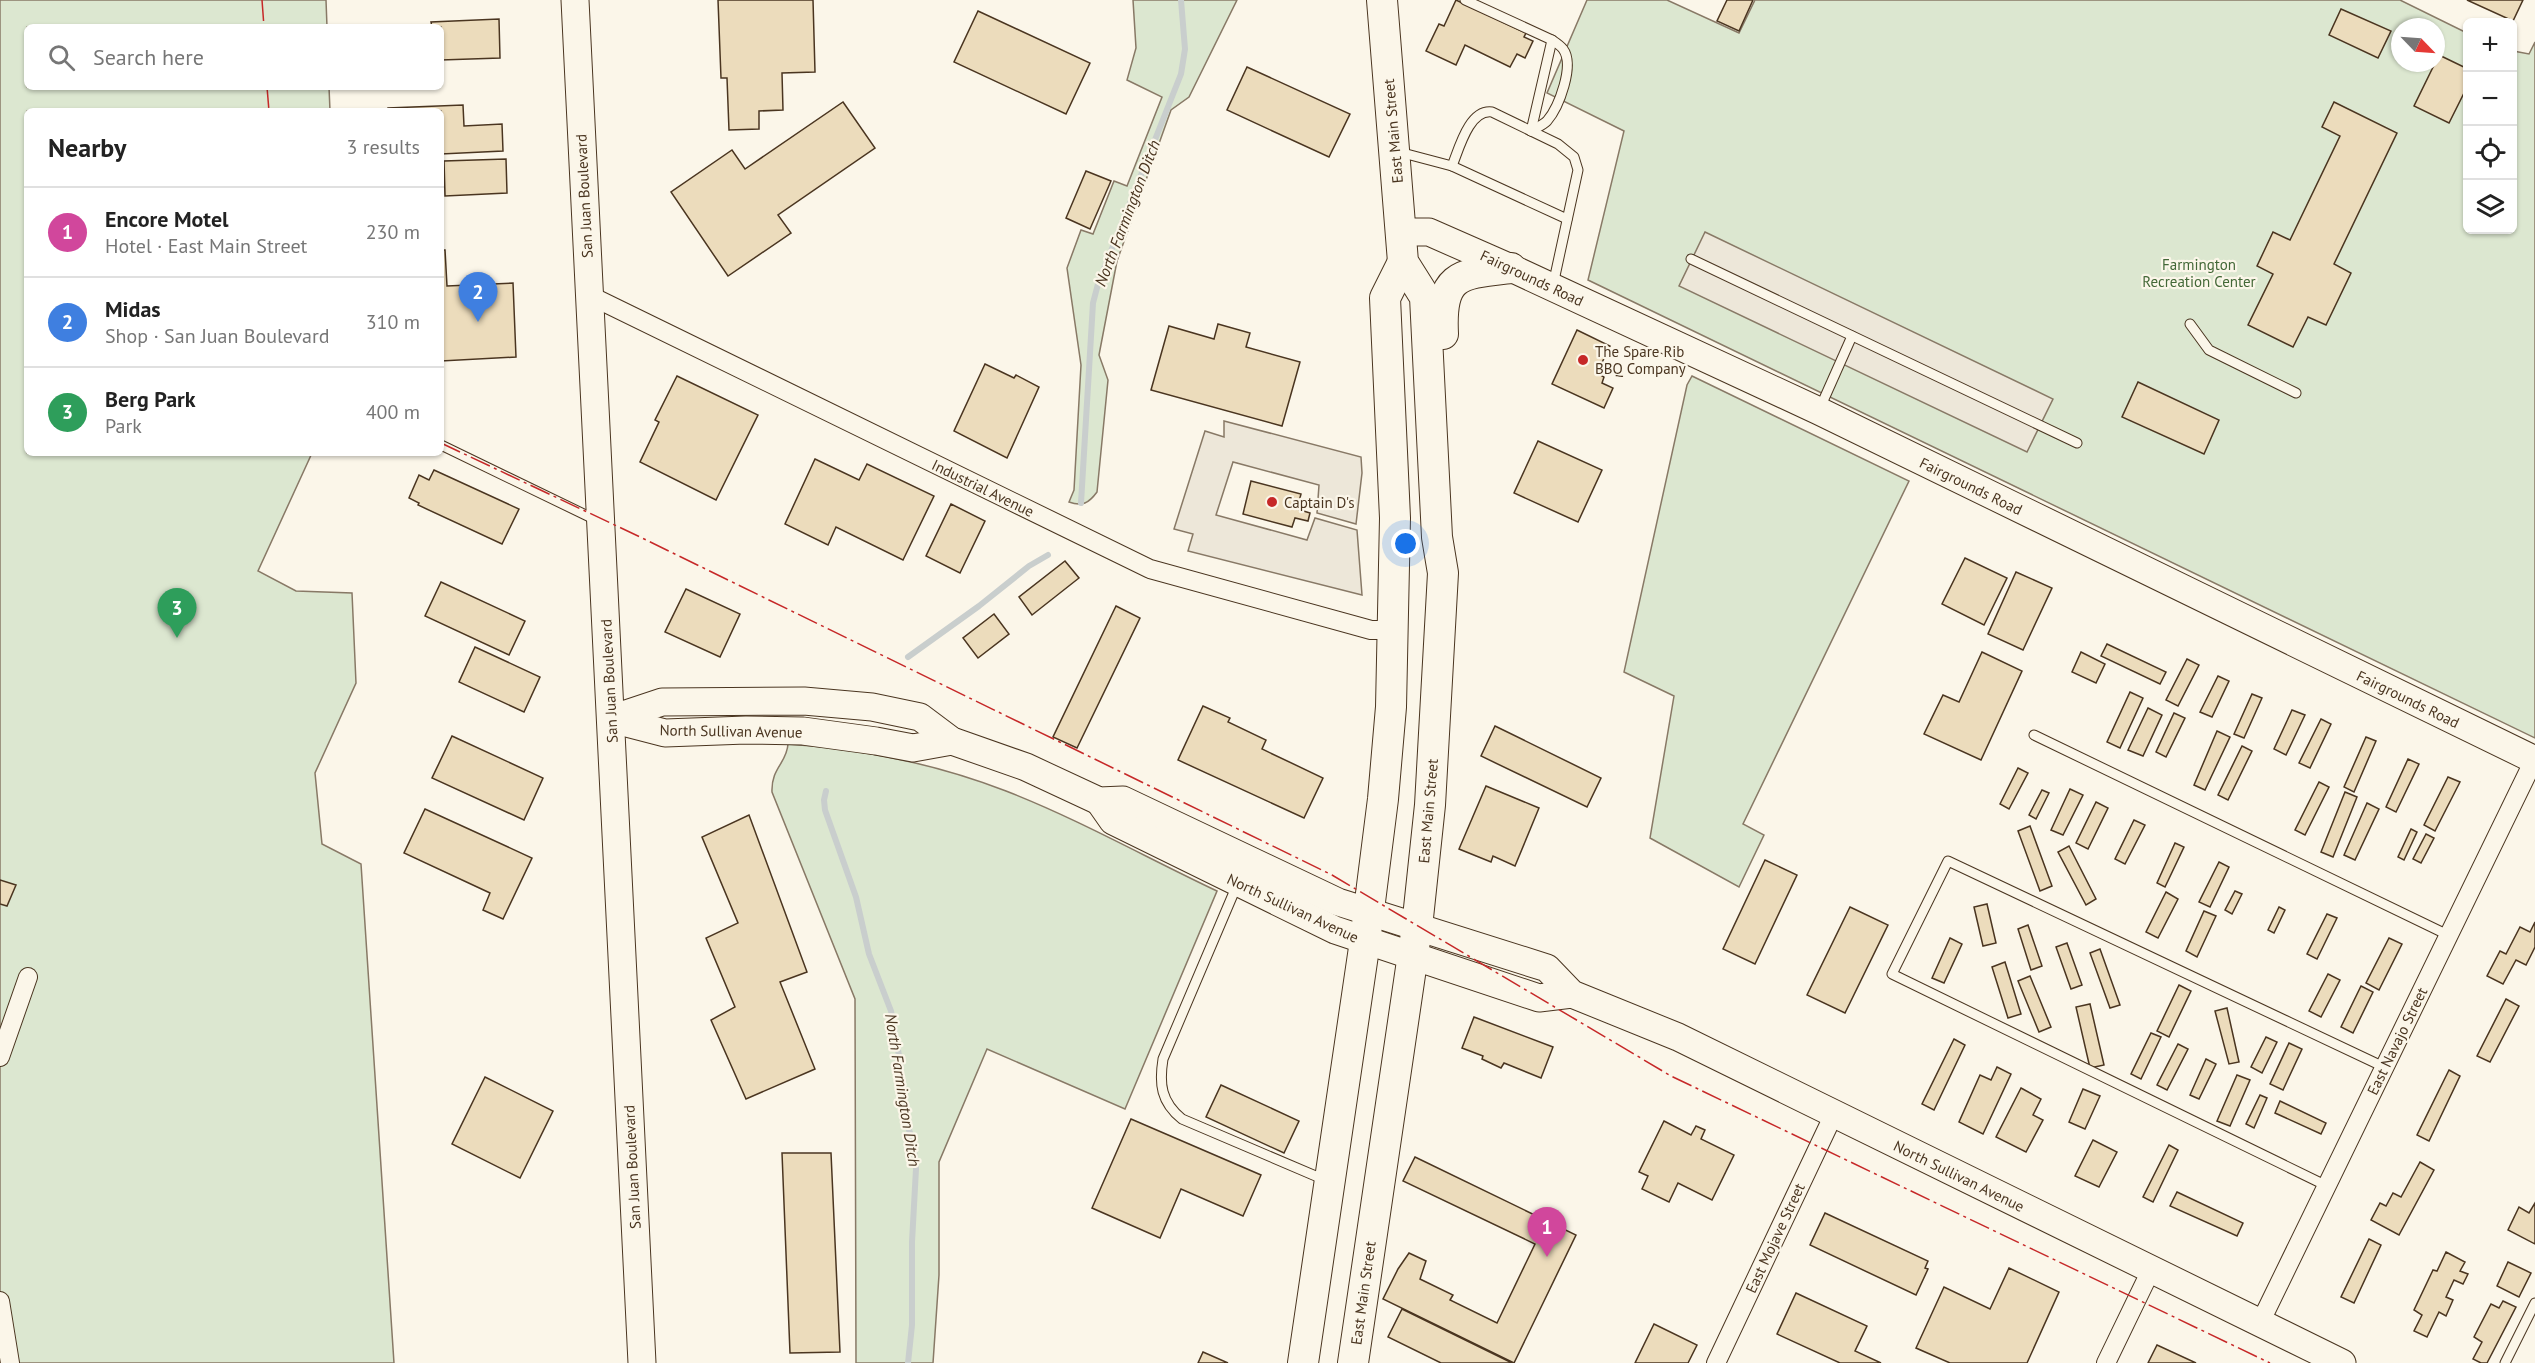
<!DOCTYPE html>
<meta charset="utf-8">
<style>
body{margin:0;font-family:"PT Sans",sans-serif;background:#f2f2f2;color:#222}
.controls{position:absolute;right:18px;top:18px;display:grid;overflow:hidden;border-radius:9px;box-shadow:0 2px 4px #0004}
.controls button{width:54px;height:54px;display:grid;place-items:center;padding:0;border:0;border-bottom:2px solid #e0e0e0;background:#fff;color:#222;font:30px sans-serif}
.compass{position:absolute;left:2391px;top:18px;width:54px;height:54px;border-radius:50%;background:#fff;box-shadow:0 2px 4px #0004;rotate:115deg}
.you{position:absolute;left:1406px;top:544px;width:21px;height:21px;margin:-15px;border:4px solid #fff;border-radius:50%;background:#1a73e8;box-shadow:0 0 0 9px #1a73e833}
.badge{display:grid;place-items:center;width:39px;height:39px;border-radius:50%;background:#c62828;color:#fff;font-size:20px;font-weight:700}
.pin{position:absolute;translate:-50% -50px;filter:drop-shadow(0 2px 3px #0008)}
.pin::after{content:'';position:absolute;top:32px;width:21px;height:18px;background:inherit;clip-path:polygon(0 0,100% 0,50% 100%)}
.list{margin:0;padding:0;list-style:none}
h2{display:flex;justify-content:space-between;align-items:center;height:78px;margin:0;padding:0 24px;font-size:26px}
h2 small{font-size:20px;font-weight:400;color:#767676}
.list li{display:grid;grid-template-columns:39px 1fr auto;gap:18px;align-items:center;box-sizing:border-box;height:90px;padding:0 24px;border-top:2px solid #e0e0e0}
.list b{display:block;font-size:22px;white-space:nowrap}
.list p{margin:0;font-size:20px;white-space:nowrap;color:#767676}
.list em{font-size:20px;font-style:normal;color:#767676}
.icon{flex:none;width:33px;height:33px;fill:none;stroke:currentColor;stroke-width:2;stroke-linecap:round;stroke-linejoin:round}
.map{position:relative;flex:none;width:2535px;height:1363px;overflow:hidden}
.search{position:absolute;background:#fff;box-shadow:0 2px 4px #0004;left:24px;top:24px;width:420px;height:66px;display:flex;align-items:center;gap:15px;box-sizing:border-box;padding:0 21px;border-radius:9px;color:#767676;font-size:22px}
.panel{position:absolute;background:#fff;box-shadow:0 2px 4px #0004;left:24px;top:108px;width:420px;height:348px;border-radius:9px}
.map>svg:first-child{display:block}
.green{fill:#dce7d0;stroke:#887966;stroke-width:1.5;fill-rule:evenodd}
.parking{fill:#ede7d9;stroke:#887966;stroke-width:1.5}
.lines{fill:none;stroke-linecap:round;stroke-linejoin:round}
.stream{stroke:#c9cecd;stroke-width:6}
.building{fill:#ecdcbc;stroke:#4a3520;stroke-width:1.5}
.lane-casing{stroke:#4a3520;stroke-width:11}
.street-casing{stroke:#4a3520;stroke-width:20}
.secondary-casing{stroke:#4a3520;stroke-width:29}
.primary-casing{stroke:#4a3520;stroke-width:32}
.lane{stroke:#fbf6e9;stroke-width:9}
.street{stroke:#fbf6e9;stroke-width:18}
.secondary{stroke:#fbf6e9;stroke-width:27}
.primary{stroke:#fbf6e9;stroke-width:30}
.power{stroke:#c62828;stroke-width:1.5;stroke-dasharray:21 4.5 3 4.5;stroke-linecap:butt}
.poi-dot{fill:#c62828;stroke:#fbf6e9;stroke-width:2}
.labels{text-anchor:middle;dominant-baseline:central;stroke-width:4.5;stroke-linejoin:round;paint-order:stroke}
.street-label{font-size:15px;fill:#4a3520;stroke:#fbf6e9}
.park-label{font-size:15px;fill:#436837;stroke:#fbf6e9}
.poi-label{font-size:15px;fill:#4a3520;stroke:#fbf6e9;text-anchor:start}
.water-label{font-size:16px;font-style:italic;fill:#4a3520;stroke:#fbf6e9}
</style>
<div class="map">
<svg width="2535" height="1363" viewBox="0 0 2535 1363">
<rect width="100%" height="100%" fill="#fbf6e9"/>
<!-- green -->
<g class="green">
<path d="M0,0H326L327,27H27V87H329L330,111H27V453H312L258,571L296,591L352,593L356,683L315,773L322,844L361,864L394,1363H0Z"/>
<path d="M1133,0H1237L1189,97L1171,110L1117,261L1099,355L1108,380L1097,492C1089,503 1082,507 1069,502L1074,490L1081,365L1067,268L1081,230L1093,234L1114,181L1127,186L1162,97L1127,80L1136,48Z"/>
<path d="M1587,0H1667L1739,33L1755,0H2400L2467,33L2468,230H2512L2513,51L2529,54L2535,42V738L1588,280L1624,131L1547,93ZM2400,27H2436V63H2400Z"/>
<path d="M1692,376L1909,481L1743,824L1764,835L1739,887L1650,838L1674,696L1624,672L1687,385Z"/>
<path d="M788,744C863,749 936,764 1006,791C1078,819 1147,858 1217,891L1125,1109L987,1049L939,1162V1275L933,1363H856L855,999L772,792C771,768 787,763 788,744Z"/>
</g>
<!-- parking -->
<g class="parking">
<path d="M1705,232L2053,399L2027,452L1679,286Z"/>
<path d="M1224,421L1361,457L1362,473L1356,524L1317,513L1319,485L1233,462L1216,515L1307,540L1315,518L1357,530L1362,595L1188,551L1193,534L1174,529L1205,431L1224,437Z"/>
</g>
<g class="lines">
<!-- stream -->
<g class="stream">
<path d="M1081,503L1093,303L1098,284L1181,74L1185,49L1181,0"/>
<path d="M908,657L979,606L1029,566L1048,555"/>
<path d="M826,791L824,800L825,810L856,897L869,954L891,1011L900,1061L905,1120L913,1140L916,1169L912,1242V1325L908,1363"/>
</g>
</g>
<!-- building -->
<g class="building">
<path d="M718,0H813L815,72L782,73L783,110L759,111V129L729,130L727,78H721Z"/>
<path d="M1456,0L1526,33L1524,37L1533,41L1525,58L1517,54L1510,67L1465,45L1456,65L1426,51L1439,24L1444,26Z"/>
<path d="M1727,0H1753L1739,31L1717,21Z"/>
<path d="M2467,0H2523L2513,21Z"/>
<path d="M2341,9L2391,31L2378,58L2329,35Z"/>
<path d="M978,11L1090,63L1066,114L954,62Z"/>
<path d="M499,19L500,58L441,60V27H432L431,22Z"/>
<path d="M2439,55L2468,69V85L2449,123L2414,106Z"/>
<path d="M1247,67L1350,114L1329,157L1227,110Z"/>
<path d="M843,102L875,148L778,215L791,233L728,276L671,192L732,150L745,169Z"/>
<path d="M2334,102L2397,133L2334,264L2351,273L2326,325L2308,317L2293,347L2248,325L2273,274L2257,266L2273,232L2290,240L2340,136L2322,127Z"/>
<path d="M463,105L464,126L502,124L503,151L441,154V111H388V108Z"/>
<path d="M506,159L507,193L445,196L444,161Z"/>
<path d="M1086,171L1111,181L1090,229L1066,218Z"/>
<path d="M441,250H445L447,286L513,283L516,357L441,361Z"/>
<path d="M1218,324L1250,333L1246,347L1300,362L1282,426L1151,390L1169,326L1214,339Z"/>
<path d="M1577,330L1610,346L1597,373L1604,377L1602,383L1613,388L1604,408L1552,384Z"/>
<path d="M985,364L1014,378L1016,375L1039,387L1007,458L954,431Z"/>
<path d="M677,376L758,415L716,500L640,462L659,422L655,420Z"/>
<path d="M2138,382L2219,420L2204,454L2122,417Z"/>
<path d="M1538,441L1602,470L1578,522L1514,493Z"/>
<path d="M815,459L859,480L867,464L934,496L903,560L836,527L828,545L785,524Z"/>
<path d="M434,470L519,509L502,544L418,505L419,503L409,498L419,475L429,480Z"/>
<path d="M1251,481L1301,494L1297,509L1310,513L1308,521L1295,518L1292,527L1243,514Z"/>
<path d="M951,504L985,521L960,573L926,556Z"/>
<path d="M1965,558L2007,578L1984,625L1942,604Z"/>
<path d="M1065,561L1079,578L1032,615L1019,597Z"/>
<path d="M2016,572L2052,588L2023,650L1988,634Z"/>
<path d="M441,582L525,621L509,655L425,616Z"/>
<path d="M686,589L740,614L720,657L665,632Z"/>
<path d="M1116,606L1140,618L1077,748L1053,737Z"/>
<path d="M994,614L1009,634L978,658L963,638Z"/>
<path d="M2107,644L2166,672L2160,684L2101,656Z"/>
<path d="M475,647L540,677L524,712L459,682Z"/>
<path d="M1982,652L2022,671L1981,760L1924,734L1943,695L1959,702Z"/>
<path d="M2081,652L2105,664L2096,683L2072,672Z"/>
<path d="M2187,659L2199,665L2178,706L2166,700Z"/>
<path d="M2218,676L2229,681L2212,717L2200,712Z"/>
<path d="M2130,692L2143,698L2120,748L2107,742Z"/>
<path d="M2252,694L2262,698L2244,738L2234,734Z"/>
<path d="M1203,706L1230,718L1228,722L1266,740L1262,749L1323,778L1304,818L1178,760Z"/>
<path d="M2148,708L2162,715L2143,756L2128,750Z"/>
<path d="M2292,710L2305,715L2286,755L2274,749Z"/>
<path d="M2174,713L2185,718L2166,757L2156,752Z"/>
<path d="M2321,719L2331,724L2310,768L2299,763Z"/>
<path d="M1495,726L1601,778L1587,807L1481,756Z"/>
<path d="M2217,731L2230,737L2205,790L2194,785Z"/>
<path d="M452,736L543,778L524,820L432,778Z"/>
<path d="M2366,737L2376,741L2354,792L2344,787Z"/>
<path d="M2242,746L2252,751L2228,800L2218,795Z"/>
<path d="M2408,759L2419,764L2396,812L2386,807Z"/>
<path d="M2018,768L2028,773L2009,809L2000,804Z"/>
<path d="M2448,777L2460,782L2435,831L2424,825Z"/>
<path d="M2319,782L2329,787L2305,835L2295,830Z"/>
<path d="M1486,786L1539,808L1515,866L1493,856L1491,862L1459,849Z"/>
<path d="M2070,789L2083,795L2063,835L2051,830Z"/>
<path d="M2042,790L2049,793L2036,819L2029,815Z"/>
<path d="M2345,792L2357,797L2333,857L2321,852Z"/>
<path d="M2096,802L2108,808L2088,849L2076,843Z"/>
<path d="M2367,803L2379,809L2355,860L2344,855Z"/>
<path d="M425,809L532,858L503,919L483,910L490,893L404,853Z"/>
<path d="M749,815L807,972L780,982L815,1069L746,1099L711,1020L735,1007L706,938L738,923L702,837Z"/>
<path d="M2134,820L2145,825L2125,864L2115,859Z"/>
<path d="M2030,826L2052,886L2040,891L2018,831Z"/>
<path d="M2411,829L2417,832L2404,860L2398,857Z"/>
<path d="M2426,834L2434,838L2421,863L2413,859Z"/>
<path d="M2175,843L2184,847L2165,887L2157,883Z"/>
<path d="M2069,846L2096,899L2086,905L2058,852Z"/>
<path d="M1765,860L1797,875L1755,964L1723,949Z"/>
<path d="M2219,862L2229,867L2210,907L2199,902Z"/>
<path d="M0,880L16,885L7,906L0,904Z"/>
<path d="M2235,891L2242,894L2232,914L2225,910Z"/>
<path d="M2166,892L2178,899L2158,938L2146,932Z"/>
<path d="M1987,904L1996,943L1983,946L1974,907Z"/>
<path d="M1850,907L1888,925L1845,1013L1807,995Z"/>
<path d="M2279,907L2285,910L2274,933L2268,930Z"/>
<path d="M2204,911L2216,916L2197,957L2186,951Z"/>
<path d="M2327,914L2337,918L2317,959L2307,954Z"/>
<path d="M2535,922V947L2526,965L2516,960L2503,984L2487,976L2500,951L2506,954L2520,927L2530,932Z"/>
<path d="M2028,925L2042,966L2031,970L2018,929Z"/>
<path d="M1950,938L1962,944L1944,983L1932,978Z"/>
<path d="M2389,938L2402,944L2379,990L2366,983Z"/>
<path d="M2067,943L2082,985L2071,989L2056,947Z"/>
<path d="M2100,949L2120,1005L2110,1008L2090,953Z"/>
<path d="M2005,962L2021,1014L2008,1018L1992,967Z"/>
<path d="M2328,974L2340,980L2321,1017L2309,1011Z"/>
<path d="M2030,976L2051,1027L2039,1032L2018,981Z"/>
<path d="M2179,985L2191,991L2169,1037L2157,1031Z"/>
<path d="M2361,986L2373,992L2353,1033L2341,1027Z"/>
<path d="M2506,999L2519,1006L2490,1062L2477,1056Z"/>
<path d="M2090,1004L2104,1065L2090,1068L2076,1007Z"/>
<path d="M2227,1008L2239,1062L2229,1064L2215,1011Z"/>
<path d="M1474,1017L1553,1047L1541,1078L1504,1063L1501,1068L1482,1059L1483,1056L1462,1048Z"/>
<path d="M2151,1033L2161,1037L2141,1079L2131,1074Z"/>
<path d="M2266,1037L2277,1042L2262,1073L2251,1067Z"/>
<path d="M1954,1039L1965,1045L1934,1110L1922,1104Z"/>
<path d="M2289,1043L2302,1049L2283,1090L2270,1084Z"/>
<path d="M2178,1044L2188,1049L2167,1090L2157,1085Z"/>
<path d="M2206,1059L2216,1064L2199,1099L2190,1095Z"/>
<path d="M1997,1067L2011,1074L1983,1134L1959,1122L1980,1075L1991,1080Z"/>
<path d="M2449,1070L2460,1076L2429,1141L2417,1135Z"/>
<path d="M2237,1075L2250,1080L2230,1126L2217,1121Z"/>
<path d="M485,1077L553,1111L520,1178L452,1144Z"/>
<path d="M1221,1085L1299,1121L1284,1153L1206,1117Z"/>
<path d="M2021,1088L2041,1099L2033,1115L2043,1120L2026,1152L1996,1137Z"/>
<path d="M2083,1089L2100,1096L2085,1129L2069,1122Z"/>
<path d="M2260,1095L2267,1098L2254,1128L2246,1124Z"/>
<path d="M2280,1101L2326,1123L2321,1134L2275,1113Z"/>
<path d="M1131,1119L1261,1175L1243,1216L1181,1189L1160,1238L1092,1208Z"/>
<path d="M1664,1121L1691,1135L1696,1126L1705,1130L1701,1139L1734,1155L1712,1200L1678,1183L1669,1202L1642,1189L1648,1176L1639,1172Z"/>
<path d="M2093,1140L2117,1152L2099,1187L2075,1176Z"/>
<path d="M2169,1145L2178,1150L2153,1202L2143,1197Z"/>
<path d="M782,1153H831L840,1352L790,1353Z"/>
<path d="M1415,1157L1576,1235L1514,1363L1383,1299L1398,1269L1409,1253L1426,1261L1420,1279L1453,1295L1450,1300L1497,1323L1535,1244L1403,1181Z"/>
<path d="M2420,1162L2434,1170L2399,1235L2371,1220L2380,1203L2386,1206L2393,1193L2401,1197Z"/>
<path d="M2177,1192L2243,1223L2237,1236L2170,1206Z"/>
<path d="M2535,1203V1244L2508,1230L2519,1207L2529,1213Z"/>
<path d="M1825,1213L1928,1261L1925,1268L1928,1269L1916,1295L1810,1245Z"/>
<path d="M2369,1239L2381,1245L2354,1303L2341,1297Z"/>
<path d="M2446,1252L2465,1262L2460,1271L2468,1274L2463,1284L2454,1280L2446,1297L2453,1300L2446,1316L2439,1312L2427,1337L2414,1331L2422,1315L2414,1310L2433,1270L2437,1271Z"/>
<path d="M2508,1262L2531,1273L2519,1297L2497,1286Z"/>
<path d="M2009,1268L2059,1292L2027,1363H1950L1916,1348L1944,1287L1990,1309Z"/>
<path d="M1796,1293L1867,1326L1855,1351L1881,1363H1840L1777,1334Z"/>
<path d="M2503,1301L2516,1307L2487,1363H2481L2473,1359L2482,1342L2474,1337L2491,1304L2499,1308Z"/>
<path d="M1402,1309L1512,1363H1441L1388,1337Z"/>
<path d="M1654,1324L1697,1345L1688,1363H1635Z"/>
<path d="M2157,1345L2196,1363H2148Z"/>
<path d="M1203,1352L1228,1363H1198Z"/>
</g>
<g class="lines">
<!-- lane casing -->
<g class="lane-casing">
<g id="lane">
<path d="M1465,0L1552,40L1531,131"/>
<path d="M1531,131C1536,128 1543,125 1547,121C1559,107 1575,65 1563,49C1561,46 1555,42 1552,40"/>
<path d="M1399,152L1452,166C1459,149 1469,109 1492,112L1558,144L1574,157L1578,170L1553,285"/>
<path d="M1452,166L1567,219"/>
<path d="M1691,259L2077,443"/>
<path d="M2190,324L2209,350L2296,393"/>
<path d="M1820,408L1852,336"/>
<path d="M441,445L596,520"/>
<path d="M2034,735L2448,935"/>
<path d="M1237,885L1163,1059C1159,1084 1161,1102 1182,1119L1325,1180"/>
<path d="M2327,1186L1892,974L1948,861L2384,1067"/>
<path d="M2505,1363L2535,1303"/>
</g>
</g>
<!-- street casing -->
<g class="street-casing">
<g id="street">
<path d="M589,295L1150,569L1371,630H1394"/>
<path d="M0,1057L28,977"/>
<path d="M0,1301L10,1363"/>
<path d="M2260,1323L2534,760"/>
<path d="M1716,1363L1834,1114"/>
<path d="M2106,1363L2151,1270"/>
</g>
</g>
<!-- secondary casing -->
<g class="secondary-casing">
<g id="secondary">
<path d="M575,0L642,1363"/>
<path d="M1401,232H1429L1511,268L1819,411L2535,760"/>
<path d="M611,719L662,702L804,701L872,707L920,717L952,741L1026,767L1099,801L1123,800L1338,902L1547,968L1572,994L1678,1037L2342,1363"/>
<path d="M611,719L665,733L746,730L803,731L876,741L913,748L952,741"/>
<path d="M1099,801L1113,821L1335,930L1539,998L1572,994"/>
</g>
</g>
<!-- primary casing -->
<g class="primary-casing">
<g id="primary">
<path d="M1443,334C1440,274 1459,274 1511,268"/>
<path d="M1303,1363L1365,941L1383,799L1391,707L1395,518L1385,298L1403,262"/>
<path d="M1353,1363L1417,927L1430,805L1443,573L1437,537L1425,297L1403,262L1382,0"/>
</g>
</g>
<!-- lane -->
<use href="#lane" class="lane"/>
<!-- street -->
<use href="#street" class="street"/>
<!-- secondary -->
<use href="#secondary" class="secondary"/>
<!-- primary -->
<use href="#primary" class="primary"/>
<!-- power -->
<g class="power">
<path d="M262,0L264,27"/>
<path d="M267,87L269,111"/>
<path d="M441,443L638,536L1332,875L1671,1076L2270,1363"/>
</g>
</g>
<!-- markers -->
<g class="poi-dot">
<circle cx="1583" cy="360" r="6"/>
<circle cx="1272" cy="502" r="6"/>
</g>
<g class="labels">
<!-- street labels -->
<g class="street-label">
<text transform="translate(1393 131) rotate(-95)">East Main Street</text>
<text transform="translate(584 196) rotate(-93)">San Juan Boulevard</text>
<text transform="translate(1532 278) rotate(25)">Fairgrounds Road</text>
<text transform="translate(1971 486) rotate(26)">Fairgrounds Road</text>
<text transform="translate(983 488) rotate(26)">Industrial Avenue</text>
<text transform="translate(609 681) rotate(-93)">San Juan Boulevard</text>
<text transform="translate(2408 699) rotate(26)">Fairgrounds Road</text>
<text transform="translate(731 731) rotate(1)">North Sullivan Avenue</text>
<text transform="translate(1428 811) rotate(-85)">East Main Street</text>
<text transform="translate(1293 908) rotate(25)">North Sullivan Avenue</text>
<text transform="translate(2397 1041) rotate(-64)">East Navajo Street</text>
<text transform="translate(632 1167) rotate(-93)">San Juan Boulevard</text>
<text transform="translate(1959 1176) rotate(26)">North Sullivan Avenue</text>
<text transform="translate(1775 1238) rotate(-65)">East Mojave Street</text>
<text transform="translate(1363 1293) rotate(-82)">East Main Street</text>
</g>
<!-- park labels -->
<g class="park-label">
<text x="2199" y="264">Farmington<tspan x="2199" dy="17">Recreation Center</tspan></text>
</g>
<!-- poi labels -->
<g class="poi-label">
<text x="1595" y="351">The Spare Rib<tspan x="1595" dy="17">BBQ Company</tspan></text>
<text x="1284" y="502">Captain D's</text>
</g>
<!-- water labels -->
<g class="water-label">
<text transform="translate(1127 213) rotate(-69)">North Farmington Ditch</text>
<text transform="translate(903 1090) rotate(81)">North Farmington Ditch</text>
</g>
</g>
</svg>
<div class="controls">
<button>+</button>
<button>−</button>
<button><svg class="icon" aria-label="locate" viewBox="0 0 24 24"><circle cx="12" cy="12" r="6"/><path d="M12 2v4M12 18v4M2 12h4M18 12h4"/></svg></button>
<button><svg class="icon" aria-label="layers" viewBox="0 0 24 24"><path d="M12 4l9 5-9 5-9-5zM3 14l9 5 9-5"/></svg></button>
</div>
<svg class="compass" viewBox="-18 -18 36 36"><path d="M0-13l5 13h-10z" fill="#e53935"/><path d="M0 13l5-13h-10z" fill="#767676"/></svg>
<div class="you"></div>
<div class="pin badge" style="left:1547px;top:1257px;background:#d1479c">1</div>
<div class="pin badge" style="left:478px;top:322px;background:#3f7fe0">2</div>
<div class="pin badge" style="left:177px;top:638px;background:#2e9e5b">3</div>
<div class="search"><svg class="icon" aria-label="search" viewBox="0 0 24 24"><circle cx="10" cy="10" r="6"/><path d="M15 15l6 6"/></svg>Search here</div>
<section class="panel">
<h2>Nearby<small>3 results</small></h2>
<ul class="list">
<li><span class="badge" style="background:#d1479c">1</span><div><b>Encore Motel</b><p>Hotel · East Main Street</p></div><em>230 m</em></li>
<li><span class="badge" style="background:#3f7fe0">2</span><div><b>Midas</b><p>Shop · San Juan Boulevard</p></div><em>310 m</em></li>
<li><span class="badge" style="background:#2e9e5b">3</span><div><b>Berg Park</b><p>Park</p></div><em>400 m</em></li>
</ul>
</section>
</div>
